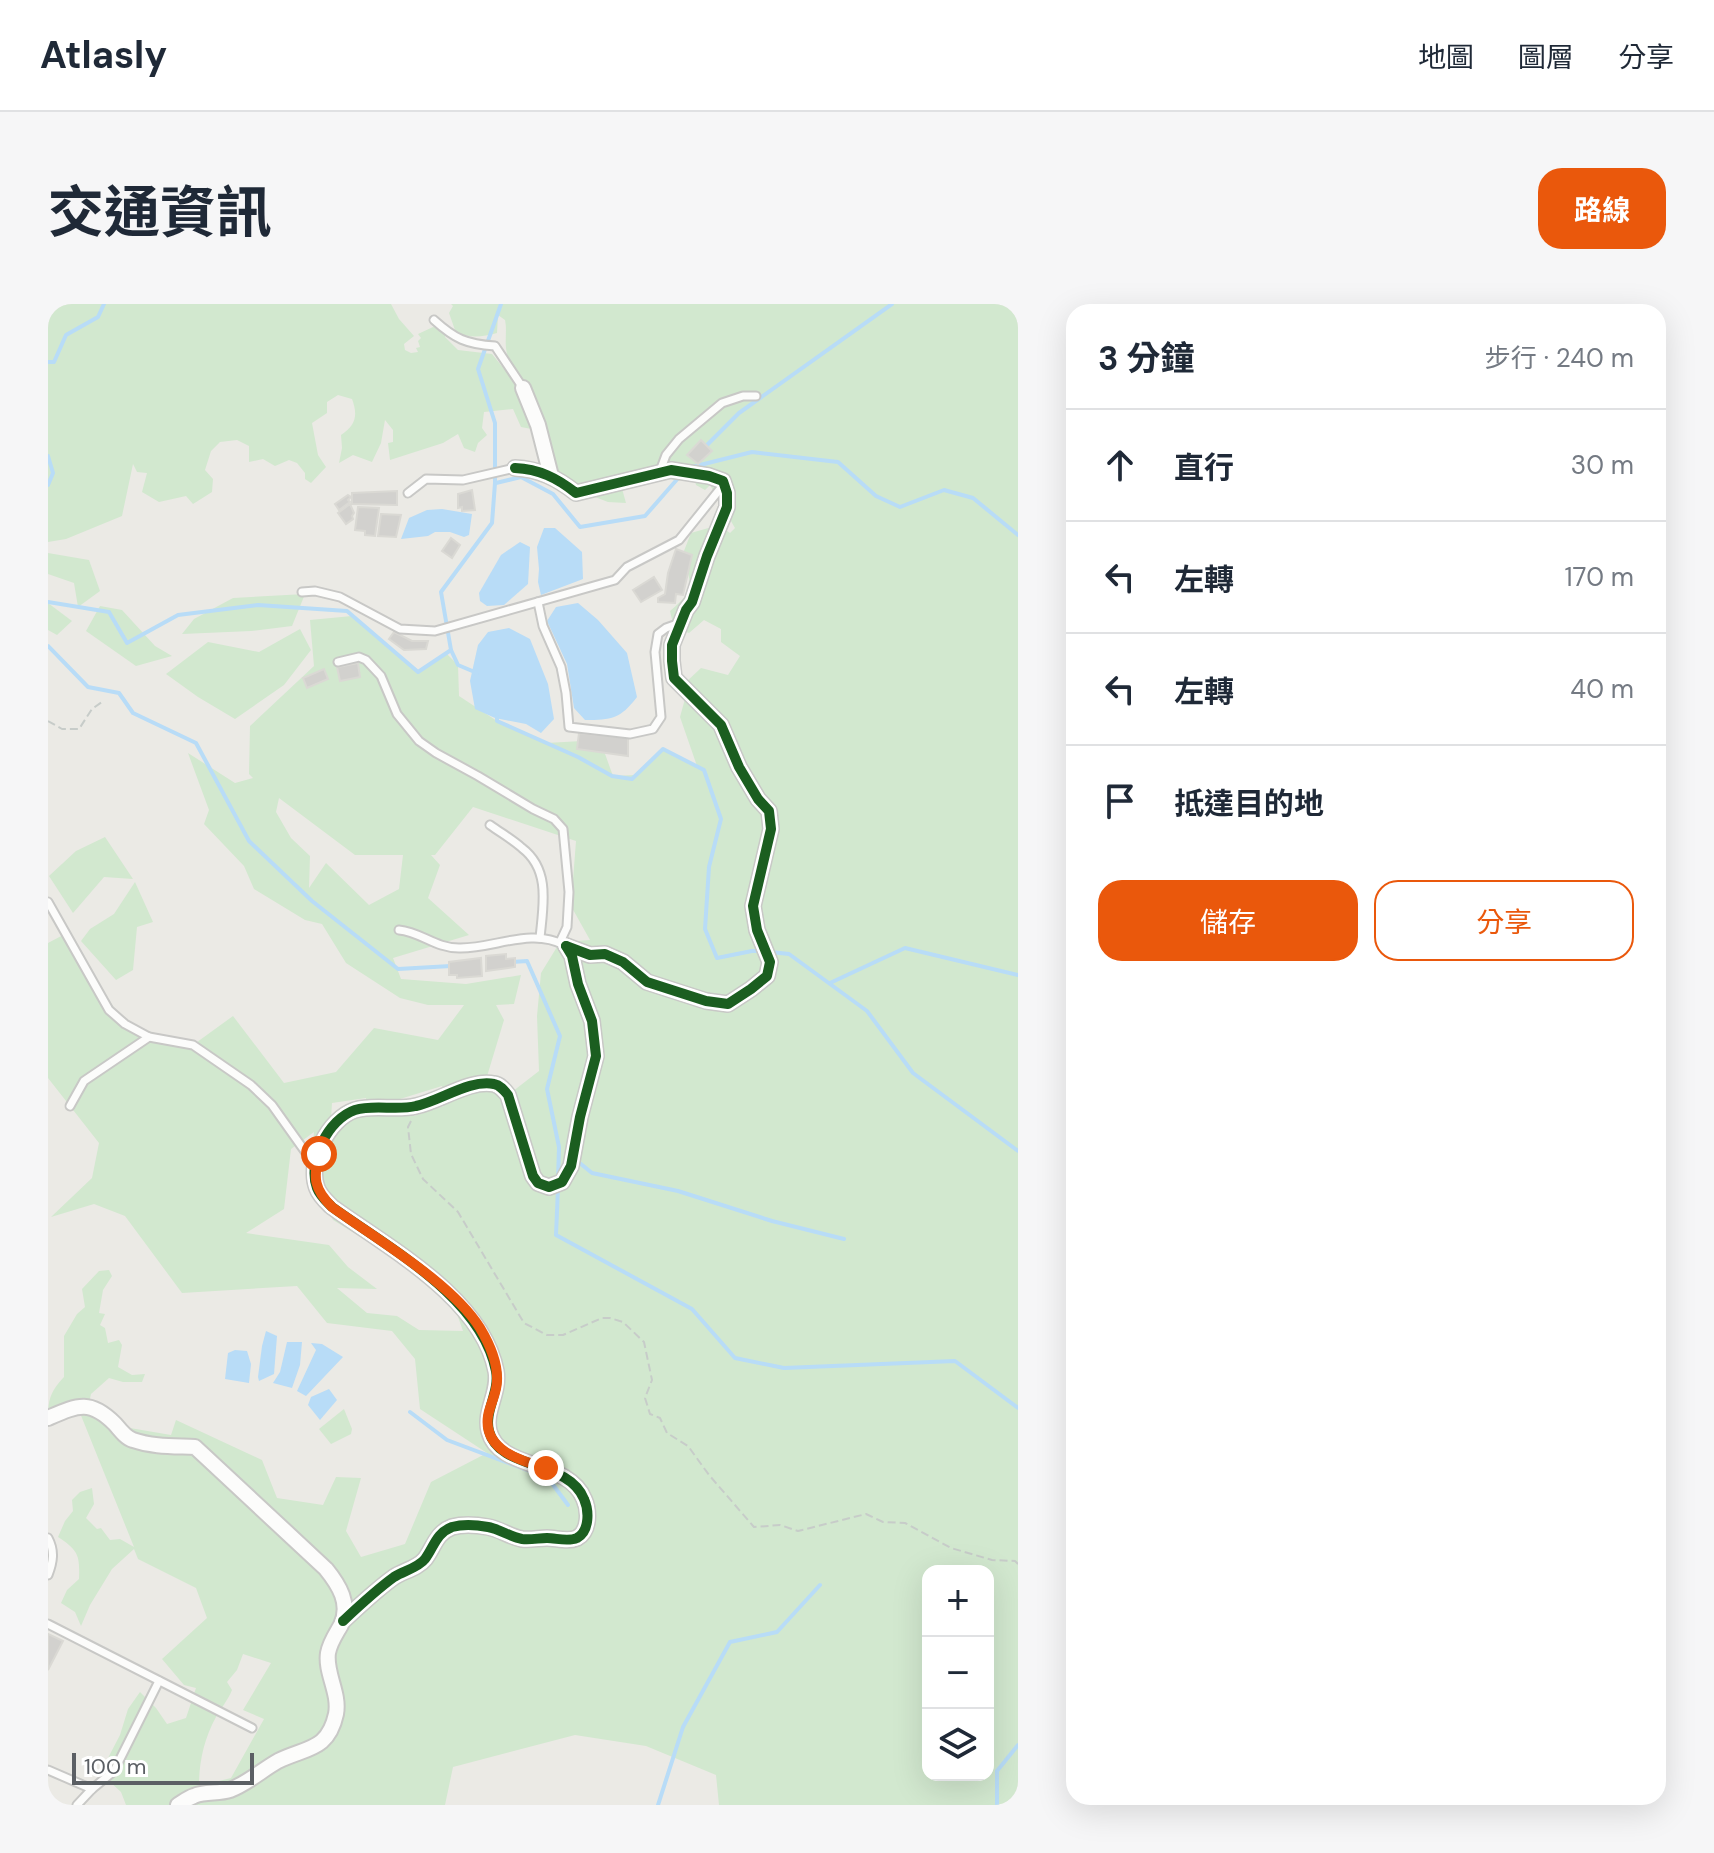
<!DOCTYPE html>
<html lang="zh-TW">
<meta charset="utf-8">
<style>
body{margin:0;font-family:"DM Sans","Noto Sans TC",sans-serif;background:#f6f6f7;color:#1f2937}
.controls{position:absolute;right:24px;bottom:24px;display:grid;overflow:hidden;border-radius:16px;box-shadow:0 8px 32px #0002}
.controls button{width:72px;height:72px;display:grid;place-items:center;padding:0;border:0;border-bottom:2px solid #e0e1e3;background:#fff;color:#1f2937;font:40px sans-serif}
.scale{position:absolute;left:24px;bottom:20px;width:182px;box-sizing:border-box;padding-left:8px;border:4px solid #5b5f64;border-top:0;font-size:22px;line-height:28px;white-space:nowrap;color:#5b5f64;-webkit-text-stroke:6px #fff;paint-order:stroke}
.stop{position:absolute;width:24px;height:24px;margin:-18px;border:6px solid #ea580c;border-radius:50%;background:#fff}
.stop.end{background:#ea580c;border-color:#fff;box-shadow:0 2px 8px #0008}
.list{margin:0;padding:0;list-style:none}
h2{display:flex;justify-content:space-between;align-items:center;height:104px;margin:0;padding:0 32px;font-size:34px}
h2 small{font-size:26px;font-weight:400;color:#747a83}
.list li{display:grid;grid-template-columns:52px 1fr auto;gap:24px;align-items:center;box-sizing:border-box;height:112px;padding:0 32px;border-top:2px solid #e0e1e3}
.list b{display:block;font-size:30px;white-space:nowrap}
.list em{font-size:26px;font-style:normal;color:#747a83}
.actions{display:flex;gap:16px;padding:24px 32px}
.actions a{flex:1;padding:18px 0;border:2px solid #ea580c;border-radius:24px;text-align:center;font-size:28px;color:#ea580c}
.actions .main{background:#ea580c;color:#fff}
.icon{flex:none;width:44px;height:44px;fill:none;stroke:currentColor;stroke-width:2;stroke-linecap:round;stroke-linejoin:round}
.map{position:relative;flex:none;width:970px;height:1501px;overflow:hidden;border-radius:24px}
header{display:flex;align-items:center;gap:48px;box-sizing:border-box;height:112px;padding:0 40px;background:#fff;border-bottom:2px solid #e0e1e3}
header strong{font-size:38px}
nav{display:flex;gap:44px;margin-inline-start:auto;font-size:28px}
.intro{display:flex;align-items:center;justify-content:space-between;box-sizing:border-box;height:192px;padding:0 48px}
h1{margin:0;font-size:56px}
.button{padding:20px 36px;border-radius:24px;background:#ea580c;color:#fff;font-size:28px;font-weight:700}
main{display:flex;gap:48px;padding:0 48px}
aside{flex:1;background:#fff;border-radius:24px;box-shadow:0 8px 32px #0002}
.map>svg:first-child{display:block}
.green{fill:#d2e8cf;fill-rule:evenodd}
.water{fill:#b8dcf7}
.lines{fill:none;stroke-linecap:round;stroke-linejoin:round}
.stream{stroke:#b8dcf7;stroke-width:4}
.building{fill:#d2d1ce;stroke:#dad9d4;stroke-width:2}
.lane-casing{stroke:#c8c8c6;stroke-width:11}
.street-casing{stroke:#c8c8c6;stroke-width:18}
.path{stroke:#c7ccc9;stroke-width:2;stroke-dasharray:8 4;stroke-linecap:butt}
.lane{stroke:#fcfcfb;stroke-width:7}
.street{stroke:#fcfcfb;stroke-width:14}
.cycleway-casing{stroke:#fff;stroke-width:15}
.cycleway{stroke:#1b5e20;stroke-width:10}
.route{stroke:#ea580c;stroke-width:10}
</style>
<header>
<strong>Atlasly</strong>
<nav><a>地圖</a><a>圖層</a><a>分享</a></nav>
</header>
<div class="intro"><h1>交通資訊</h1><a class="button">路線</a></div>
<main>
<div class="map">
<svg width="970" height="1501" viewBox="0 0 970 1501">
<rect width="100%" height="100%" fill="#ebeae5"/>
<!-- green -->
<g class="green">
<path d="M0,0H343L351,15L366,32L356,40L357,46L363,49L370,48L368,44L372,43L370,37L373,34L370,30L385,23L398,26L397,33L410,46L444,50L461,71C464,61 459,54 458,44C457,34 459,26 457,16L450,11L449,29C434,33 423,34 408,29L401,9L405,2L403,0H970V1501H671L668,1471L598,1442L527,1431L405,1463L397,1501H78L73,1488L60,1476V1454L72,1431L80,1405L92,1388L108,1404L119,1420L138,1414L148,1384L136,1381L114,1355L159,1314L148,1284L90,1255L86,1245L64,1265L42,1301L33,1322L27,1308L13,1299L19,1286L31,1275C32,1251 30,1246 10,1233L17,1217L25,1207L24,1196L32,1188L44,1184L46,1200L38,1214L49,1225L53,1224L62,1236L72,1235L86,1243L32,1109L18,1113L0,1122C0,1098 0,1090 16,1073V1032L29,1010L37,1003L34,985L51,967L61,966L64,972L55,986L51,1009L57,1010L52,1021L57,1024L60,1039L71,1036L74,1041L70,1063L84,1071L97,1070L94,1078H75L61,1074L43,1090L41,1099L33,1108L82,1124L123,1131L128,1116L214,1156L229,1194L275,1201L288,1173L313,1174L298,1227L313,1253L357,1240L383,1178L439,1149L372,1105L367,1055L344,1027L279,1019L249,982L134,989L77,912L46,900L3,913L44,874L51,839L0,774V639L17,630L77,720L145,741L185,712L236,779L288,768L326,724L390,736L416,701H380L352,694L298,659L274,620L257,616L206,585L196,562L156,520L161,506L140,449L187,479L205,474L201,470L202,422L266,362L262,316L304,312L370,367L398,349L410,361L411,392L449,417L498,439L552,436L565,472L588,471L615,445L649,462L632,413L640,384L636,380L653,364L680,371L692,352L673,338V325L656,316L641,329L626,324L622,307C647,286 645,282 634,252L643,229L671,221L682,229L687,224L662,181L657,186L648,181L646,173L628,177L620,174L573,181L578,199L560,198L513,180L489,126L473,123L465,105L436,108L434,124L439,131L430,139L427,148L416,144L410,130L395,139L342,156L340,139L345,138V126L337,116L333,139L324,158L305,151L291,159L294,144L293,131C308,121 310,111 304,95L290,91L279,98V109L264,119L270,151L278,163L263,179L257,175V169L249,159L241,156L227,162L215,155L201,158V142L189,136L172,138L163,147L157,166L165,175L164,188L145,200L138,192L111,198L94,188L99,169L89,168L85,160L74,212L18,235L0,238ZM231,494L307,551H355L351,585L321,601L278,559L261,584L262,552L243,534L228,508ZM425,503L528,537L523,602L542,636L512,638L493,669L489,712L491,767L460,791L437,779L456,716L448,701L466,700L473,671L418,680L353,675L345,654L421,631L380,594L392,561L383,551H387ZM394,782L396,802L366,812L352,795ZM318,794L320,811L283,815L284,799ZM266,828L262,873L285,916L401,987L415,1027L371,1026L349,1012L319,1009L289,984L329,985L300,963L281,941L198,929L236,905L243,845ZM880,1267H940V1471H880ZM195,1350L223,1359L195,1406L216,1415L183,1474L151,1482C151,1458 156,1435 168,1413C173,1404 180,1396 184,1386L179,1378L189,1366Z"/>
<path d="M0,249L41,256L52,287L30,303L26,279L0,270Z"/>
<path d="M257,290L244,322L203,327L134,330L146,315L185,294Z"/>
<path d="M0,299L24,317L9,331L0,326Z"/>
<path d="M52,302L74,306L107,342L124,352L88,362L38,327Z"/>
<path d="M252,325L263,346L236,381L187,415L150,393L118,370L160,338L211,348Z"/>
<path d="M57,533L85,575L56,573L25,609L1,572L28,547Z"/>
<path d="M87,578L105,618L89,623L85,666L68,676L33,637L42,625L66,610Z"/>
<path d="M296,1105L304,1125L303,1130L283,1140L271,1125Z"/>
</g>
<!-- water -->
<g class="water">
<path d="M394,205L424,210L421,231L416,233L402,228H387L380,232L353,235L361,214L379,206Z"/>
<path d="M496,224H507L534,248L535,275L493,291L490,278L491,265L489,243Z"/>
<path d="M472,238L482,243L480,280L456,301L439,302L432,297L431,289L453,251Z"/>
<path d="M530,299L550,316L579,349L589,393C572,415 564,416 537,416L526,404L519,360L499,317L508,303Z"/>
<path d="M461,324L482,335L500,380L506,415L493,429L478,420L447,414L427,405L422,377L430,341L440,328Z"/>
<path d="M218,1027L229,1032L226,1070L211,1077L210,1073L214,1042Z"/>
<path d="M239,1038H254L252,1061L244,1084L225,1079L232,1068Z"/>
<path d="M263,1039L274,1040L295,1053L258,1092L249,1087L268,1046Z"/>
<path d="M187,1046L199,1047L203,1060L201,1079L177,1075L180,1049Z"/>
<path d="M281,1085L289,1096L272,1116L260,1101L263,1093Z"/>
</g>
<g class="lines">
<!-- stream -->
<g class="stream">
<path d="M0,58H6L18,31L50,13L56,0"/>
<path d="M656,144L691,109L844,0"/>
<path d="M0,152L5,169L0,181"/>
<path d="M644,163L704,148L790,158L828,192L852,203L896,186L925,194L970,231"/>
<path d="M448,179L473,173L505,190L532,223L597,212L632,172"/>
<path d="M0,298L61,308L79,339L130,311L210,301L299,307L370,368L403,346L393,288L444,219L447,179V119L430,65L453,0"/>
<path d="M0,342L40,383L71,389L85,409L148,439L201,537L264,597L350,665L403,662"/>
<path d="M403,346L410,361L429,369"/>
<path d="M449,412V417L530,453L564,472L584,475L615,445L656,466L673,515L661,563L657,625L669,654L704,647H714"/>
<path d="M723,648L741,650L819,707L865,769L970,847"/>
<path d="M464,658L479,657L512,732L499,785L511,843L510,876"/>
<path d="M782,679L857,644L970,671"/>
<path d="M528,856L544,869L630,887L724,917L796,935"/>
<path d="M510,884L508,931L644,1005L687,1054L736,1064L907,1057L970,1104"/>
<path d="M362,1108L399,1136L500,1174L520,1201"/>
<path d="M610,1501L635,1423L682,1338L729,1328L772,1281"/>
<path d="M949,1501V1467L970,1441"/>
</g>
</g>
<!-- building -->
<g class="building">
<path d="M653,136L664,147L650,160L639,151Z"/>
<path d="M424,186L427,206L414,207V203L410,204V190Z"/>
<path d="M349,187V201L304,200V189Z"/>
<path d="M300,191L303,193L300,196L302,198L291,206L287,200Z"/>
<path d="M302,200L306,209L304,212L305,215L298,220L290,209Z"/>
<path d="M310,203L331,204L327,232L317,231V227L307,226Z"/>
<path d="M333,210L353,211L348,233L330,232Z"/>
<path d="M403,234L412,241L404,254L394,247Z"/>
<path d="M628,245L644,251L635,291L628,290L627,299L610,298V294L617,290L620,269Z"/>
<path d="M606,273L614,286L593,298L585,286Z"/>
<path d="M346,328L364,337H380L378,345L356,346L341,335Z"/>
<path d="M310,359L312,373L292,377L289,363Z"/>
<path d="M276,365L280,375L259,384L255,374Z"/>
<path d="M531,429L580,434V452L529,445Z"/>
<path d="M458,650V655L467,654V663L438,667V652Z"/>
<path d="M433,654L434,672L409,674V671H401V658Z"/>
<path d="M0,1330L15,1337L0,1366Z"/>
</g>
<g class="lines">
<!-- lane casing -->
<g class="lane-casing">
<g id="lane">
<path d="M386,16C407,35 418,40 447,42L475,84"/>
<path d="M612,167L618,151L631,135L674,99L695,92H708"/>
<path d="M360,189L378,175L415,176L467,164"/>
<path d="M254,288L267,287L292,293L352,325L387,327L567,276L579,263L631,236L676,180"/>
<path d="M490,298L495,322L513,363L518,389L521,423L582,430L605,425L613,413L607,348L610,330L618,324L632,319"/>
<path d="M290,358L311,353L318,356L333,372L349,410L371,437L388,449L430,472L485,505L506,515L515,525L521,588L519,623L512,638"/>
<path d="M442,521C453,529 464,535 474,544C503,566 495,602 492,634"/>
<path d="M0,598L61,706L77,720L101,733L145,741L203,781L224,801L266,860"/>
<path d="M351,626C373,628 387,644 411,644C445,645 483,623 516,641"/>
<path d="M22,802L36,777L101,733"/>
<path d="M0,1234C7,1247 5,1258 0,1271"/>
<path d="M0,1320L204,1424"/>
<path d="M0,1466L44,1485"/>
<path d="M29,1501L44,1485L66,1467L111,1377"/>
</g>
</g>
<!-- street casing -->
<g class="street-casing">
<g id="street">
<path d="M475,84L490,121L503,172"/>
<path d="M467,164C491,165 509,174 528,189L623,166L661,172L675,177L679,189V203L659,252L644,298L638,306L624,341V357L626,374L673,421L691,463L710,495L721,507L723,525L705,602L709,626L722,658L719,672L703,685L680,700L658,697L599,678L575,658L557,650L542,651L518,642"/>
<path d="M0,1114C30,1101 42,1095 67,1120C72,1126 78,1134 85,1136C105,1143 127,1142 147,1143L278,1265C291,1281 303,1300 293,1321C288,1330 282,1338 280,1349C277,1369 292,1389 288,1410C280,1447 258,1443 230,1457C214,1466 200,1479 182,1486C171,1490 157,1487 146,1492C140,1494 135,1498 130,1501"/>
<path d="M295,1317C311,1302 328,1286 346,1273C355,1267 370,1264 377,1255C386,1243 388,1229 404,1223C415,1220 429,1221 440,1223C452,1225 462,1233 474,1235C483,1236 491,1234 499,1234C508,1234 520,1238 529,1234C542,1227 541,1206 536,1195C520,1155 451,1167 441,1127C436,1107 452,1088 448,1067C434,994 341,944 284,903C278,897 272,892 269,884C259,858 280,815 307,806C327,800 348,807 368,802C392,797 422,775 446,780C452,781 456,786 460,791L485,872L490,879L501,883L514,878L523,862L532,813L548,752L544,717L530,680L524,652L518,642"/>
</g>
</g>
<!-- path -->
<g class="path">
<path d="M0,417L14,425H31L44,405L54,398"/>
<path d="M363,817L360,823L363,850L375,875L410,908L476,1019L499,1031H515L554,1014H562L575,1018L596,1038L604,1076L597,1094L602,1110L612,1114L619,1129L640,1142L661,1171L706,1223L732,1221L750,1227L818,1210L835,1218L857,1219L903,1244L944,1256L967,1257L970,1260"/>
</g>
<!-- lane -->
<use href="#lane" class="lane"/>
<!-- street -->
<use href="#street" class="street"/>
<!-- cycleway casing -->
<g class="cycleway-casing">
<g id="cycleway">
<path d="M467,164C491,165 509,174 528,189L623,166L661,172L675,177L679,189V203L659,252L644,298L638,306L624,341V357L626,374L673,421L691,463L710,495L721,507L723,525L705,602L709,626L722,658L719,672L703,685L680,700L658,697L599,678L575,658L557,650L542,651L518,642"/>
<path d="M295,1317C311,1302 328,1286 346,1273C355,1267 370,1264 377,1255C386,1243 388,1229 404,1223C415,1220 429,1221 440,1223C452,1225 462,1233 474,1235C483,1236 491,1234 499,1234C508,1234 520,1238 529,1234C542,1227 541,1206 536,1195C520,1155 451,1167 441,1127C436,1107 452,1088 448,1067C434,994 341,944 284,903C278,897 272,892 269,884C259,858 280,815 307,806C327,800 348,807 368,802C392,797 422,775 446,780C452,781 456,786 460,791L485,872L490,879L501,883L514,878L523,862L532,813L548,752L544,717L530,680L524,652L518,642"/>
</g>
</g>
<!-- cycleway -->
<use href="#cycleway" class="cycleway"/>
</g>
<g class="lines">
<!-- route -->
<path class="route" d="M271,850C265,874 266,885 284,903C328,935 404,979 432,1024C441,1039 450,1059 449,1077C449,1089 442,1100 440,1112C435,1146 473,1157 498,1164"/>
</g>
</svg>
<div class="controls">
<button>+</button>
<button>−</button>
<button><svg class="icon" aria-label="layers" viewBox="0 0 24 24"><path d="M12 4l9 5-9 5-9-5zM3 14l9 5 9-5"/></svg></button>
</div>
<div class="scale">100 m</div>
<div class="stop" style="left:271px;top:850px"></div>
<div class="stop end" style="left:498px;top:1164px"></div>
</div>
<aside>
<h2>3 分鐘<small>步行 · 240 m</small></h2>
<ul class="list">
<li><svg class="icon" aria-label="ahead" viewBox="0 0 24 24"><path d="M12 20V5M6 11l6-6 6 6"/></svg><div><b>直行</b></div><em>30 m</em></li>
<li><svg class="icon" aria-label="left" viewBox="0 0 24 24"><path d="M17 20v-9H6M10 6l-5 5 5 5"/></svg><div><b>左轉</b></div><em>170 m</em></li>
<li><svg class="icon" aria-label="left" viewBox="0 0 24 24"><path d="M17 20v-9H6M10 6l-5 5 5 5"/></svg><div><b>左轉</b></div><em>40 m</em></li>
<li><svg class="icon" aria-label="arrive" viewBox="0 0 24 24"><path d="M6 21V4h12l-3 4 3 4H6"/></svg><div><b>抵達目的地</b></div></li>
</ul>
<div class="actions"><a class="main">儲存</a><a>分享</a></div>
</aside>
</main>
